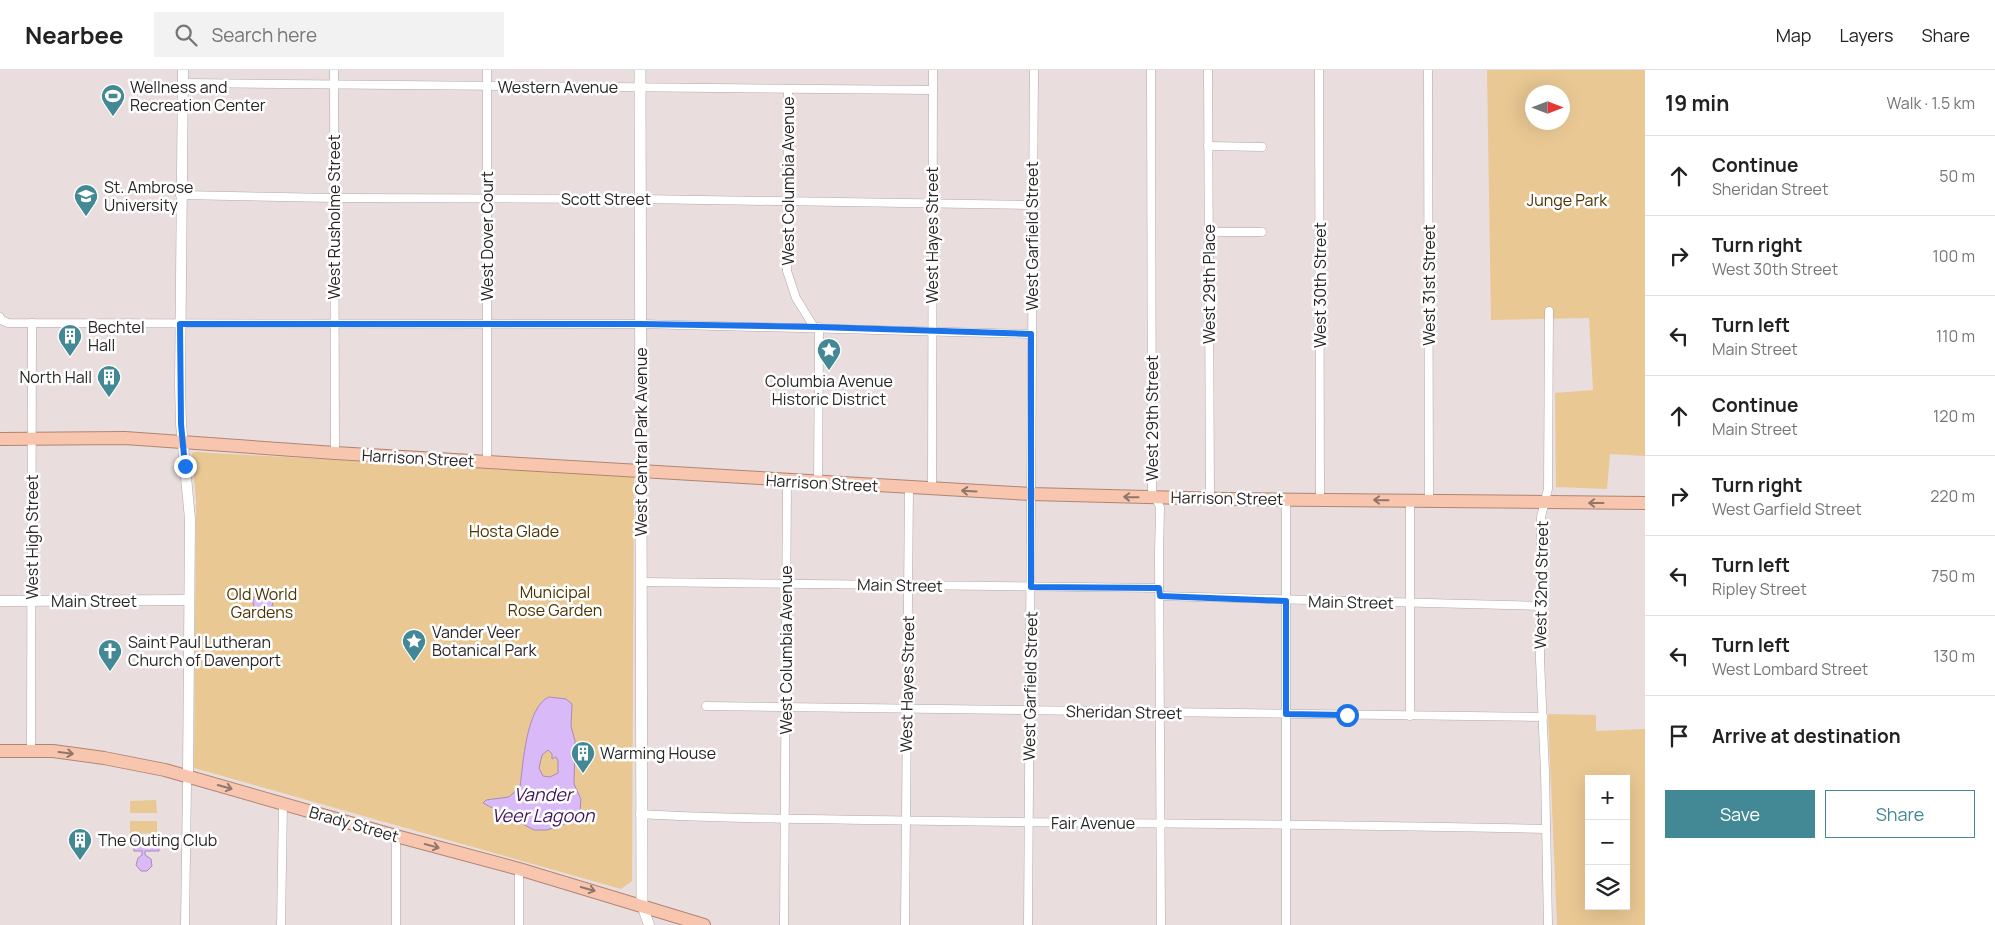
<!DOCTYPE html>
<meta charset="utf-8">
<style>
body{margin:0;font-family:Manrope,sans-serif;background:#f2f2f2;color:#222}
.controls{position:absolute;right:15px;bottom:15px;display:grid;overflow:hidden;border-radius:0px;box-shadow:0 5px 20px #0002}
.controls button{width:45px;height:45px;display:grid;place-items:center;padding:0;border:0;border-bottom:1px solid #e0e0e0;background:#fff;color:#222;font:25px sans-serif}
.compass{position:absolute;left:1525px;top:15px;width:45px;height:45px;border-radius:50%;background:#fff;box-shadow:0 5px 20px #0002;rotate:90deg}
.stop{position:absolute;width:15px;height:15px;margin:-11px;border:4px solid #1a73e8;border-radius:50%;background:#fff}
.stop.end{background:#1a73e8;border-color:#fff;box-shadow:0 1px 5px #0008}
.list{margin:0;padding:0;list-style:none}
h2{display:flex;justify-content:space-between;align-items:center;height:65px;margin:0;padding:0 20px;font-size:21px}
h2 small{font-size:16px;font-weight:400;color:#767676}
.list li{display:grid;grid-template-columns:32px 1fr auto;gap:15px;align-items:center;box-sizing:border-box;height:80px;padding:0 20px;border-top:1px solid #e0e0e0}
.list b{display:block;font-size:19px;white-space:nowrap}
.list p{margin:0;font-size:16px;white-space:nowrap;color:#767676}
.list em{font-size:16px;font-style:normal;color:#767676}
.actions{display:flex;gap:10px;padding:15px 20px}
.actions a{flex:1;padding:11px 0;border:1px solid #438995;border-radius:0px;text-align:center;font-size:18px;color:#438995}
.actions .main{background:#438995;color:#fff}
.icon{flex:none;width:28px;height:28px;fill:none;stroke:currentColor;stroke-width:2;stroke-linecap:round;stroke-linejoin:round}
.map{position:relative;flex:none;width:1645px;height:855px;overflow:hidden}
header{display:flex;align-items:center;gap:30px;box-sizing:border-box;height:70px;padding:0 25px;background:#fff;border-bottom:1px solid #e0e0e0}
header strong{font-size:24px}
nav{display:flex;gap:28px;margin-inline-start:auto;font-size:18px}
.search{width:350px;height:45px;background:#f2f2f2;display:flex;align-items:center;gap:12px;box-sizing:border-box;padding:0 18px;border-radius:0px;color:#767676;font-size:19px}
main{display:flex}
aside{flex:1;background:#fff}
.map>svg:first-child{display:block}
.green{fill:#e9c893;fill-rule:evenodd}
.water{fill:#d9b9f7;stroke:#a48db8;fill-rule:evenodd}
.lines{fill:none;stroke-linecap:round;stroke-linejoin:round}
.minor-casing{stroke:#b3a8a9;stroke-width:9}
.tertiary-casing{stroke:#b3a8a9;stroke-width:11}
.secondary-casing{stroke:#b3a8a9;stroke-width:12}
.trunk-casing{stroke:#af8572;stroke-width:14}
.minor{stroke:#fff;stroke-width:8}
.tertiary{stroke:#fff;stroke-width:10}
.secondary{stroke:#fff;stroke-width:11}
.trunk{stroke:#f8c6af;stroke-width:12}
.oneway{stroke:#91766a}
.route{stroke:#1a73e8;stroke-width:6}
.labels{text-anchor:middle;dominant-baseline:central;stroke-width:5;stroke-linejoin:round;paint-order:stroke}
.poi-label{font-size:16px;fill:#2a2626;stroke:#fff;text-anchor:start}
.street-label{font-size:16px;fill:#2a2626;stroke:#fff}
.park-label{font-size:16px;fill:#4d3300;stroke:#fff}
.water-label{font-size:18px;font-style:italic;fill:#40145c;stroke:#fff}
</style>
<header>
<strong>Nearbee</strong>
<div class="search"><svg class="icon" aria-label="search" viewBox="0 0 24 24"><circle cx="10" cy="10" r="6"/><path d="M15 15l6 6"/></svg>Search here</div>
<nav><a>Map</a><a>Layers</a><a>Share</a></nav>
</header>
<main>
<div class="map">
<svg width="1645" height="855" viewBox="0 0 1645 855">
<rect width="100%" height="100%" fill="#e9ddde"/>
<!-- green -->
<g class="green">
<path d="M1487,0H1645V386L1610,384L1607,419L1556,417L1555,323L1593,320L1589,248L1491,250ZM1532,22H1562V52H1532Z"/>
<path d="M196,382L634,407L632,811L621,819L194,698L196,431L192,383Z"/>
<path d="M1548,644L1596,645V661L1645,659V855H1557ZM1589,709H1626V836H1589Z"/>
<path d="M156,730L157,743H130V731Z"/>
<path d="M130,751H157V763L130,764Z"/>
</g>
<!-- water -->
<g class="water">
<circle cx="263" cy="532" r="10"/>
<path d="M549,627L566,629L572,634L571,656L575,671L574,714L581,729L580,740L563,755L547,760H534L483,733L486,730L509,727L520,717C523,695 526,637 549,627ZM548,680L552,684V689L556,687L558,691V703L550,707L543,706L539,698L542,685Z"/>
<path d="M133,771H159V781H145V785L151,789L152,796L147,801H141L136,795L138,788L142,785V781H134Z"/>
</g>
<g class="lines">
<!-- minor casing -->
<g class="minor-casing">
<g id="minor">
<path d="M334,0L335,383"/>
<path d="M1151,0L1152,421L1160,437L1159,484L1161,855"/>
<path d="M1208,0L1210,429"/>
<path d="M1319,0L1320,429"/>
<path d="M1428,0L1429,431"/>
<path d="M183,13L933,20"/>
<path d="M788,19L787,201L796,228L814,257"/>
<path d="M1208,76L1262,77"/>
<path d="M180,125L334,128L640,129L1032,135"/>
<path d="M1209,162H1262"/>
<path d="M0,247L1,250L8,253L641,254L1031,264"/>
<path d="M487,392V0"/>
<path d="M818,413L819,257"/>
<path d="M932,419L933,0"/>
<path d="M1410,431V646"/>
<path d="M641,512L1159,518"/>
<path d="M1160,526L1542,536"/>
<path d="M706,636L1543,647"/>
<path d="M31,681L32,253"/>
<path d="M640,744C740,750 841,749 941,751C1142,754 1344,754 1546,759"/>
<path d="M396,766V855"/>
<path d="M185,855L187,714L188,707"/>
<path d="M281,855L283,734"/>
<path d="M519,855V799"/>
<path d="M784,855L787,411"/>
<path d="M905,855L909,418"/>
<path d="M1028,855L1034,0"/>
<path d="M1286,855V429"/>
<path d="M1548,855L1545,702L1540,590L1541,447L1548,419L1549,241"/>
</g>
</g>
<!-- tertiary casing -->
<g class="tertiary-casing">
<g id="tertiary">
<path d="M183,0L180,315L181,354L190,449L188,707"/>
<path d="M0,531L189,530"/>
<path d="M642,835L649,855"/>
</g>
</g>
<!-- secondary casing -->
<g class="secondary-casing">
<path id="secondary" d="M640,0L642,835"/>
</g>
<!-- trunk casing -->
<g class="trunk-casing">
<g id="trunk">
<path d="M0,369L125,368L335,383L1031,424L1224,429L1645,433"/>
<path d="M0,681H53L104,688L165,700L396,766L519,799L704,855"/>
</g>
</g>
<!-- minor -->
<use href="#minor" class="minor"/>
<!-- tertiary -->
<use href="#tertiary" class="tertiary"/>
<!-- secondary -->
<use href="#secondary" class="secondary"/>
<!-- trunk -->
<use href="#trunk" class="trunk"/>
</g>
<!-- one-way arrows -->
<defs><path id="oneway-shaft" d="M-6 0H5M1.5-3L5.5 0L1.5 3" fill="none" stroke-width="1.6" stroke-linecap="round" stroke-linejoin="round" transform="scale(1.25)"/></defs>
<g class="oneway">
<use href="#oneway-shaft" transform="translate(969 421) rotate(-177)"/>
<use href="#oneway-shaft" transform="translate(1131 427) rotate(-179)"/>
<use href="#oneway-shaft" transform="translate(1381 430) rotate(-179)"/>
<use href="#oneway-shaft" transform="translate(1596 433) rotate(-180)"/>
<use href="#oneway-shaft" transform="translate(66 683) rotate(7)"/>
<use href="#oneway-shaft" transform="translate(225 717) rotate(16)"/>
<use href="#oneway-shaft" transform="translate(432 776) rotate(15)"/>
<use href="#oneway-shaft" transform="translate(588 819) rotate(16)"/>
</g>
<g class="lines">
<!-- route -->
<path class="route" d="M185,396L181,354L180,254H641L819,257L1031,264V517L1159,518L1160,526L1286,531V644L1347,645"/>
</g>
<!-- icons -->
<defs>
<g id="stadium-pin" transform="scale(1.25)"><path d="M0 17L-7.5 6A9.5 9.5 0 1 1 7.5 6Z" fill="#438995" stroke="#fff"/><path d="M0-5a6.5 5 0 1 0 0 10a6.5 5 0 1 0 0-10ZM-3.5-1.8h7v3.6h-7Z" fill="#fff"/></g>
<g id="university-pin" transform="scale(1.25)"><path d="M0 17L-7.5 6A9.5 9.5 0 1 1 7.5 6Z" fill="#438995" stroke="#fff"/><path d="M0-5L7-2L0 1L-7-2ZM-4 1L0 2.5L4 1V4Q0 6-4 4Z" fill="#fff"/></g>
<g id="building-pin" transform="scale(1.25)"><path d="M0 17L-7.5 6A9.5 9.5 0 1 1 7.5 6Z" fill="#438995" stroke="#fff"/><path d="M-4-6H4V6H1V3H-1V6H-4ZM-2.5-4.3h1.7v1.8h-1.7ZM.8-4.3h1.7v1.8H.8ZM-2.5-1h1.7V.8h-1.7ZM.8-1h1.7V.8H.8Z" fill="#fff"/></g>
<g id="sight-pin" transform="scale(1.25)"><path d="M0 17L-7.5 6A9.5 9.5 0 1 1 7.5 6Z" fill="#438995" stroke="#fff"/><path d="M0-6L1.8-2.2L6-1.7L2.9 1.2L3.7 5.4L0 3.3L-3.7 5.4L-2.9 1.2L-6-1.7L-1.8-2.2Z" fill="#fff"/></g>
<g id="church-pin" transform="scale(1.25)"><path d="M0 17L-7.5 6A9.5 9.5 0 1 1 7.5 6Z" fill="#438995" stroke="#fff"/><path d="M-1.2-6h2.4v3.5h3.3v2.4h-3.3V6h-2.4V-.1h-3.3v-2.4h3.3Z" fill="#fff"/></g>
</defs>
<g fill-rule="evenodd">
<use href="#stadium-pin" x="113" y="26"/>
<use href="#university-pin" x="86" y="126"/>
<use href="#building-pin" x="70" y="266"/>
<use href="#sight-pin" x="829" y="280"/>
<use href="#building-pin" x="109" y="307"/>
<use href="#sight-pin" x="414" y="571"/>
<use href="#church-pin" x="110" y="581"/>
<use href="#building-pin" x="583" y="683"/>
<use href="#building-pin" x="80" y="770"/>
</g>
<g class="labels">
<!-- poi labels -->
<g class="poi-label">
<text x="130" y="17">Wellness and<tspan x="130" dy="18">Recreation Center</tspan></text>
<text x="104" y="117">St. Ambrose<tspan x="104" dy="18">University</tspan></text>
<text x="88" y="257">Bechtel<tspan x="88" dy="18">Hall</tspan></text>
<text x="92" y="307" text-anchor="end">North Hall</text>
<text x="829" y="311" text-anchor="middle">Columbia Avenue<tspan x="829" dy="18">Historic District</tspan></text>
<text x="432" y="562">Vander Veer<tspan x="432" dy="18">Botanical Park</tspan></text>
<text x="128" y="572">Saint Paul Lutheran<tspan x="128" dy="18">Church of Davenport</tspan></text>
<text x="600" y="683">Warming House</text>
<text x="98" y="770">The Outing Club</text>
</g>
<!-- street labels -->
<g class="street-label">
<text x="558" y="17">Western Avenue</text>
<text transform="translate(788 111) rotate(-90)">West Columbia Avenue</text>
<text x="606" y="129">Scott Street</text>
<text transform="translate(334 147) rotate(-90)">West Rusholme Street</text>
<text transform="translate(932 165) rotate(-90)">West Hayes Street</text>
<text transform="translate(487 166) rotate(-90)">West Dover Court</text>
<text transform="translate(1032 166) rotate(-90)">West Garfield Street</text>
<text transform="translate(1209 214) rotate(-90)">West 29th Place</text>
<text transform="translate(1320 215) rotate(-90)">West 30th Street</text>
<text transform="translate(1429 215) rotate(-90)">West 31st Street</text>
<text transform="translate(1152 348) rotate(-90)">West 29th Street</text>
<text transform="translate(641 372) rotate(-90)">West Central Park Avenue</text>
<text transform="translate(418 388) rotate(3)">Harrison Street</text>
<text transform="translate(822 413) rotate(3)">Harrison Street</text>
<text transform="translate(1227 428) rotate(1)">Harrison Street</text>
<text transform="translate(32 467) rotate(-90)">West High Street</text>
<text transform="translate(900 515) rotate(1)">Main Street</text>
<text transform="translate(1541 515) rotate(-89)">West 32nd Street</text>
<text x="94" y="531">Main Street</text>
<text transform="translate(1351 532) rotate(1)">Main Street</text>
<text transform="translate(786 580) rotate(-90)">West Columbia Avenue</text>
<text transform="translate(907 614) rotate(-89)">West Hayes Street</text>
<text transform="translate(1030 616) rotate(-89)">West Garfield Street</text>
<text transform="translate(1124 642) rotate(1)">Sheridan Street</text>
<text x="1093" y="753">Fair Avenue</text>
<text transform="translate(354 754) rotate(16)">Brady Street</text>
</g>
<!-- park labels -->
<g class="park-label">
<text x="1567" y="130">Junge Park</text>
<text x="514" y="461">Hosta Glade</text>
<text x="555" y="522">Municipal<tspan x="555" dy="18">Rose Garden</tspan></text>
<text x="262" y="524">Old World<tspan x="262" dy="18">Gardens</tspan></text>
</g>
<!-- water labels -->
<g class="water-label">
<text x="543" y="724">Vander<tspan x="543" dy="21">Veer Lagoon</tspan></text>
</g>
</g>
</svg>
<div class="controls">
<button>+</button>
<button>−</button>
<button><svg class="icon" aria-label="layers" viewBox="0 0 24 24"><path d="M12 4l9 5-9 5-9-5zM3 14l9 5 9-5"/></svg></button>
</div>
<svg class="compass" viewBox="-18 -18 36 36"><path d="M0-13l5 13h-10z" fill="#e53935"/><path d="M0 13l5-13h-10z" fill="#767676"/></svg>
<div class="stop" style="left:1347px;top:645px"></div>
<div class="stop end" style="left:185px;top:396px"></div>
</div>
<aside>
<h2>19 min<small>Walk · 1.5 km</small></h2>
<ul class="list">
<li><svg class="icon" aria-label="ahead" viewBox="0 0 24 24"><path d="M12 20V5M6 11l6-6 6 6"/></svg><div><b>Continue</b><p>Sheridan Street</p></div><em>50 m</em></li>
<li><svg class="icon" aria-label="right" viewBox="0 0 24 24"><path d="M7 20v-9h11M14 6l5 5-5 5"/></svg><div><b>Turn right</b><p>West 30th Street</p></div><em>100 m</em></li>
<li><svg class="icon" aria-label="left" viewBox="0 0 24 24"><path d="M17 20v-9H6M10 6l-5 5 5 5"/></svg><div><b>Turn left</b><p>Main Street</p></div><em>110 m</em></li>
<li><svg class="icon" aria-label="ahead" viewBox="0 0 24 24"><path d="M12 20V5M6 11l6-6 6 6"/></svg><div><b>Continue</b><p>Main Street</p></div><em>120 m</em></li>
<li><svg class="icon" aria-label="right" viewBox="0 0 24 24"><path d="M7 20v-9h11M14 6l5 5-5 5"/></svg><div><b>Turn right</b><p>West Garfield Street</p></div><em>220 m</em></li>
<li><svg class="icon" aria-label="left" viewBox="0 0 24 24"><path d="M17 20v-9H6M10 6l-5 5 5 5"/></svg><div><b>Turn left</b><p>Ripley Street</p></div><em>750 m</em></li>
<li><svg class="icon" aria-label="left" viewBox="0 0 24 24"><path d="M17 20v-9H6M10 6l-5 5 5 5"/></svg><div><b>Turn left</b><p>West Lombard Street</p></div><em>130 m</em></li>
<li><svg class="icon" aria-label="arrive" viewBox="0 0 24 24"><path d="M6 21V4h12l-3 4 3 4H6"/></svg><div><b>Arrive at destination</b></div></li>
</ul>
<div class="actions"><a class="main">Save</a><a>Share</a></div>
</aside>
</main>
